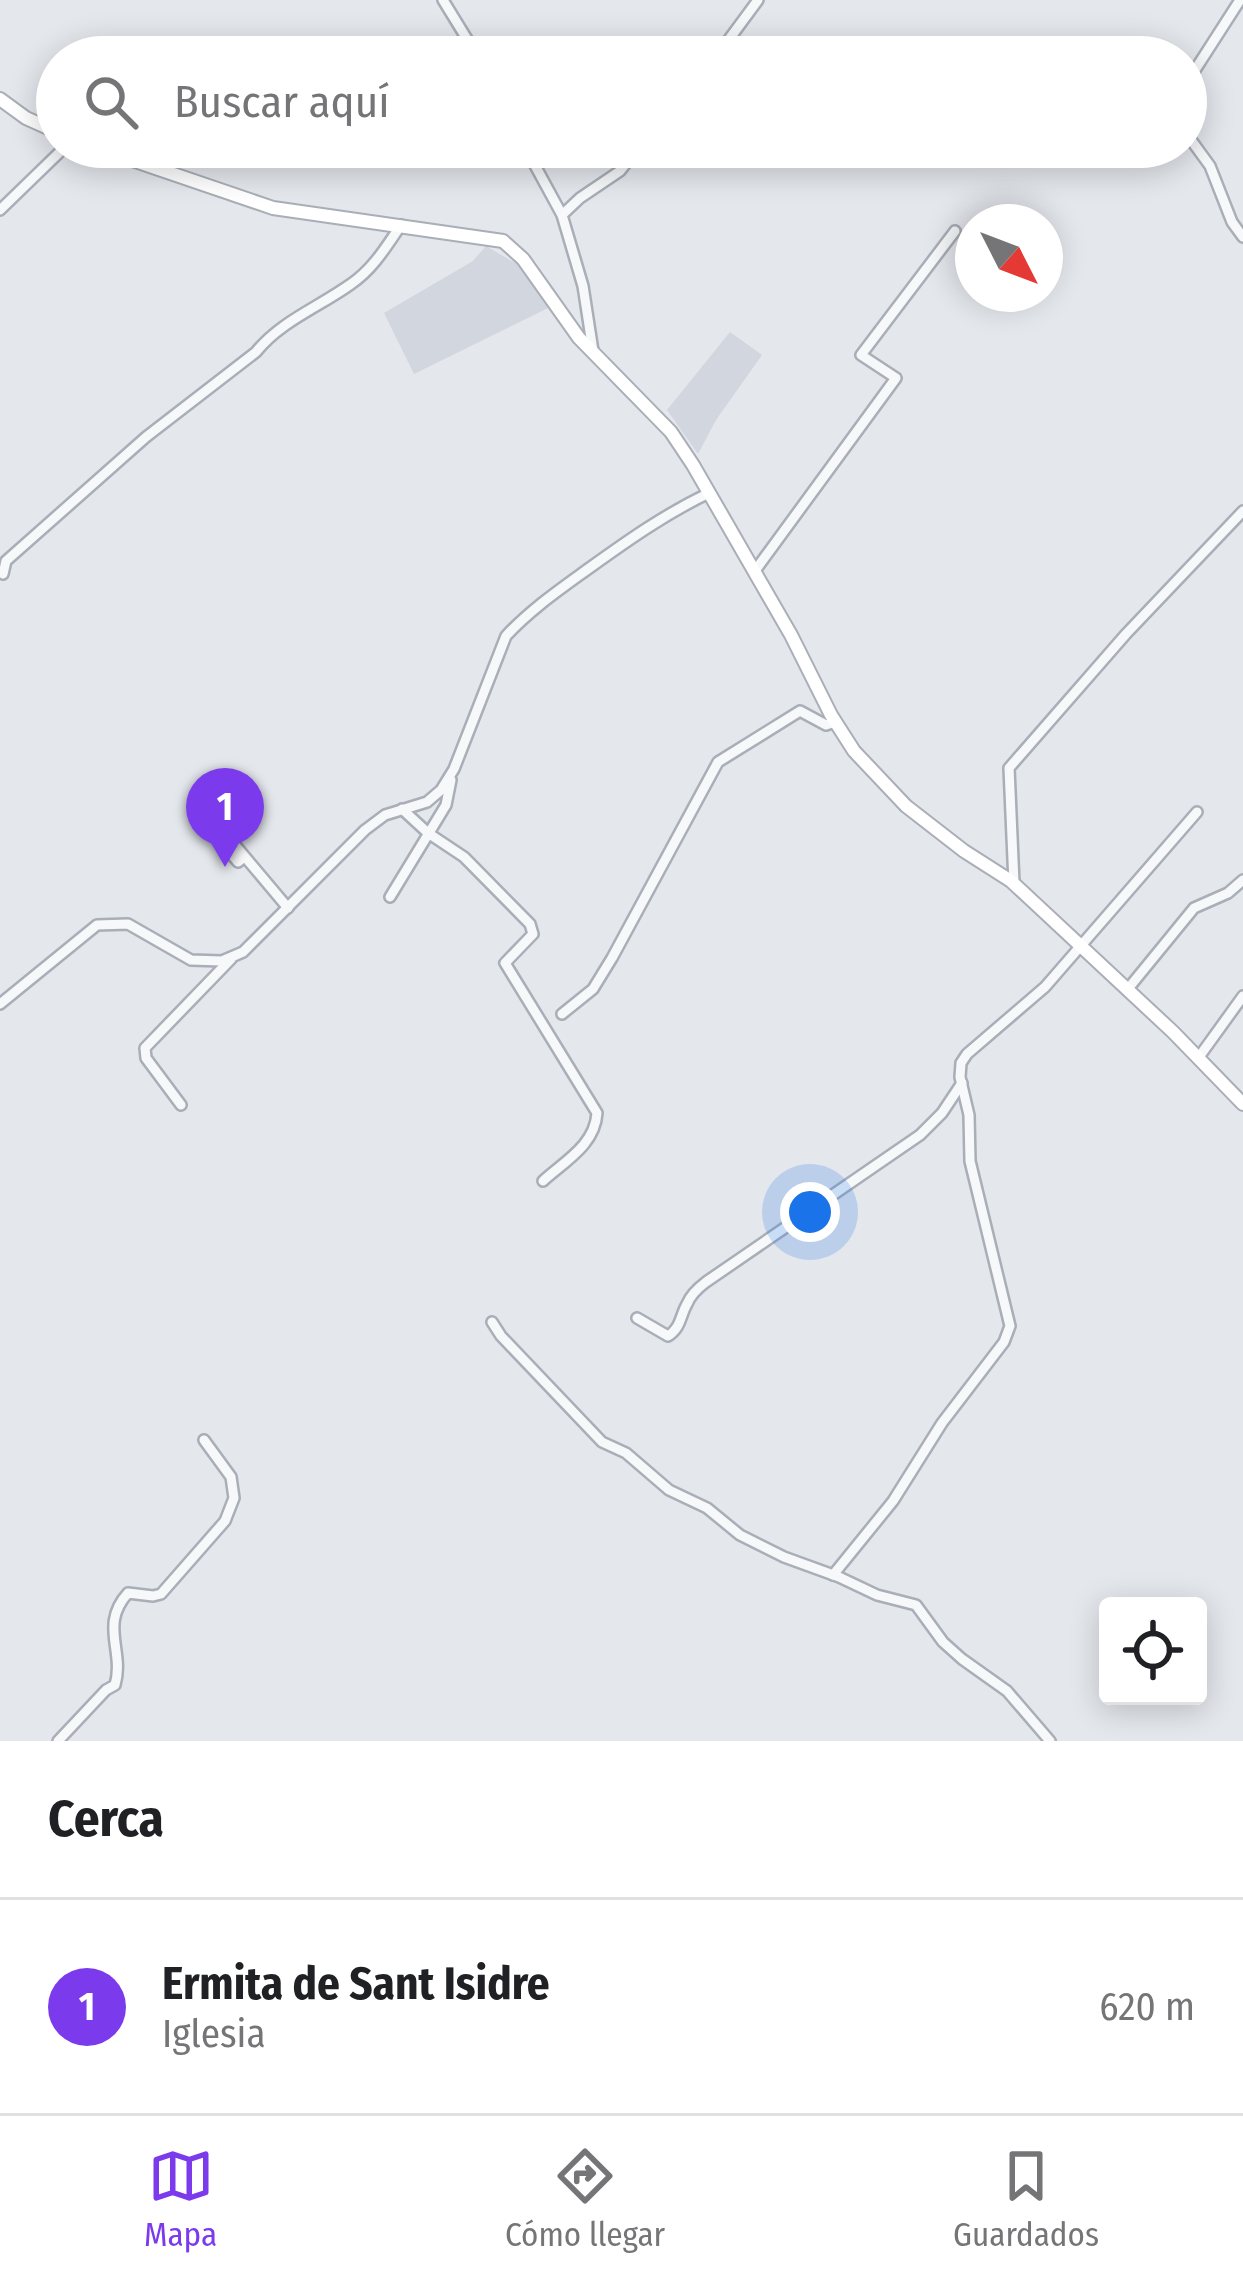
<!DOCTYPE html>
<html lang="es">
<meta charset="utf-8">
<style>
body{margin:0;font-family:"Fira Sans Condensed",sans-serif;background:#f6f6f6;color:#202124}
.controls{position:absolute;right:36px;bottom:36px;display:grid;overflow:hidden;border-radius:12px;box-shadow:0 6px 30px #0003}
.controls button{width:108px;height:108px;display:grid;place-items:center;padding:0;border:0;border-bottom:3px solid #e0e0e0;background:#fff;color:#202124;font:60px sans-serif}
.compass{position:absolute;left:955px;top:204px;width:108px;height:108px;border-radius:50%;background:#fff;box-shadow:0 6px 30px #0003;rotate:132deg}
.you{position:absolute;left:810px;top:1212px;width:42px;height:42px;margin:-30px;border:9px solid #fff;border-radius:50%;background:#1a73e8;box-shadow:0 0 0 18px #1a73e833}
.badge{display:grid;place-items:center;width:78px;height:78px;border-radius:50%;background:#7c3aed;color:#fff;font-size:39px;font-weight:700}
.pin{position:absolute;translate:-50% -99px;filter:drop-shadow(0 3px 6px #0008)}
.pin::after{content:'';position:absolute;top:63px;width:42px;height:36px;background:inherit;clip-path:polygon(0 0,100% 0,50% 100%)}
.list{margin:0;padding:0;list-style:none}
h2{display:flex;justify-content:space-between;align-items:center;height:156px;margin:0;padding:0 48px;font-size:51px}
h2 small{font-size:39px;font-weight:400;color:#757577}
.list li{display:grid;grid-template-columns:78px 1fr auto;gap:36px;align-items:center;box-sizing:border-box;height:216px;padding:0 48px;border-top:3px solid #e0e0e0}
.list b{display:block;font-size:45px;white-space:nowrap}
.list p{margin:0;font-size:39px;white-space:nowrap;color:#757577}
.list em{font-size:39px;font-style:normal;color:#757577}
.icon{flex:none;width:66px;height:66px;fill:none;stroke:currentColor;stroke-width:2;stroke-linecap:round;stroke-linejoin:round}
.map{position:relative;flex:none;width:1243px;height:1741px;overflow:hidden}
.search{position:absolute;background:#fff;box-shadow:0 6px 30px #0003;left:36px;right:36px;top:36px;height:132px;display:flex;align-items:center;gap:30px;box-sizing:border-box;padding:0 42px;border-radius:66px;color:#757577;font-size:45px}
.sheet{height:372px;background:#fff}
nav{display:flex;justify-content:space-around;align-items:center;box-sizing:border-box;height:168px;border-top:3px solid #e0e0e0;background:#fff;font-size:33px;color:#757577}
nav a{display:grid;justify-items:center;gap:6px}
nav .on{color:#7c3aed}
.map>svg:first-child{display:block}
.built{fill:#d2d6de}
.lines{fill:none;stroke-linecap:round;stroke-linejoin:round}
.minor-casing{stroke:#a9aeb7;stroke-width:14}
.secondary-casing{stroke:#a9aeb7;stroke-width:16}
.minor{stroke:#f7f8fa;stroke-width:9}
.secondary{stroke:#fff;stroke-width:12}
</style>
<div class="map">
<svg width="1243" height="1741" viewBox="0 0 1243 1741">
<rect width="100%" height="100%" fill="#e4e7ec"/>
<!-- built -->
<g class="built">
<path d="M486,246L517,264L548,308L414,374L384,313L473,261Z"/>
<path d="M730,332L762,355L716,420L698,454L667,410Z"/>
</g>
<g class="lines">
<!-- minor casing -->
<g class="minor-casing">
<g id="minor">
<path d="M443,0L478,57"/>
<path d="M716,57L758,0"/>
<path d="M1186,84L1240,0"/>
<path d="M1186,133L1210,166L1232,222L1243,237"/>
<path d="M525,147L562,215L583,286L593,351"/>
<path d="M0,210L65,147"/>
<path d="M562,215L580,198L620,171L639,147"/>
<path d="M754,572L896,378L861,355L955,231"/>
<path d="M3,574L6,561L146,437L256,352C281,321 319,307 351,284C373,269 386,247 401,225"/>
<path d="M402,809L428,833L464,857L530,924L533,934L505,963L597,1113C595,1145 565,1161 543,1181"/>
<path d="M244,857L238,862L226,848L231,844L235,845L288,908"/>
<path d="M1014,883L1009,768L1126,634L1243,511"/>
<path d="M390,897L446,805L451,780"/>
<path d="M1127,990L1194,908L1228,893L1243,880"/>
<path d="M0,1004L97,925L128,924L191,960L222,961L243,952L365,830L385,815L427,802L441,790L454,769L506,636C530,610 559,590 588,569C627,541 665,514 709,493"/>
<path d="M562,1014L593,989L612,958L718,762L800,711L826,725L835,722"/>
<path d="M1199,1057L1243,996"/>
<path d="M181,1105L146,1058L145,1048L231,959"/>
<path d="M637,1318L668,1336C681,1328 680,1316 687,1304C691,1294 698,1288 706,1282L920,1135L942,1113L962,1083"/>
<path d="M492,1322L501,1336L602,1442L626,1453L669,1490L707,1508L740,1535L784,1557L839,1577L877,1595L916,1605L943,1642L962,1659L1007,1691L1050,1741"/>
<path d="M833,1575L893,1501L942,1423L1004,1342L1010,1326L970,1161L969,1115L960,1077L961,1063L967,1054L1045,987L1197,812"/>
<path d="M58,1741L106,1690L115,1685C125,1651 99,1625 128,1593L153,1596L161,1594L225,1521L234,1498L231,1477L204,1440"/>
</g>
</g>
<!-- secondary casing -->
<g class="secondary-casing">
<g id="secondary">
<path d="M0,99L26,118L57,132"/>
<path d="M94,147L273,208L503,241L523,259L579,338L671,432L693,465L791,635L831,715L854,751L906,806L964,851L1011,881L1173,1032L1243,1104"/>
</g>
</g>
<!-- minor -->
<use href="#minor" class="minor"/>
<!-- secondary -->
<use href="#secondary" class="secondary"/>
</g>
</svg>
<div class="controls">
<button><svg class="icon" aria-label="locate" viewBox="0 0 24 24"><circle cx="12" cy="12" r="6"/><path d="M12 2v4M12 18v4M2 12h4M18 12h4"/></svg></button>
</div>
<svg class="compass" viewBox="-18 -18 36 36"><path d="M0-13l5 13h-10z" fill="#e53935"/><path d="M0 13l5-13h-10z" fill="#757577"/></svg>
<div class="you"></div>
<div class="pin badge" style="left:225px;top:867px">1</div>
<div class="search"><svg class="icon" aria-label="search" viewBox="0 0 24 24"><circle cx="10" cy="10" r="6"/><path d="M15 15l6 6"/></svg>Buscar aquí</div>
</div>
<section class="sheet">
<h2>Cerca<small></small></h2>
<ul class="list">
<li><span class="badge">1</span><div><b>Ermita de Sant Isidre</b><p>Iglesia</p></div><em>620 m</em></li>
</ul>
</section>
<nav>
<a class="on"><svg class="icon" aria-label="map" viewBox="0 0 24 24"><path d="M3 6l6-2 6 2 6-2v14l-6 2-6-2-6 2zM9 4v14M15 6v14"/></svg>Mapa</a>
<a><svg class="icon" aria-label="directions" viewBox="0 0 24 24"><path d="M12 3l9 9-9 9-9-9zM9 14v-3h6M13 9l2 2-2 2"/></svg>Cómo llegar</a>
<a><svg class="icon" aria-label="saved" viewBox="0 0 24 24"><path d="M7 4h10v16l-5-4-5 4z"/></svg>Guardados</a>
</nav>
